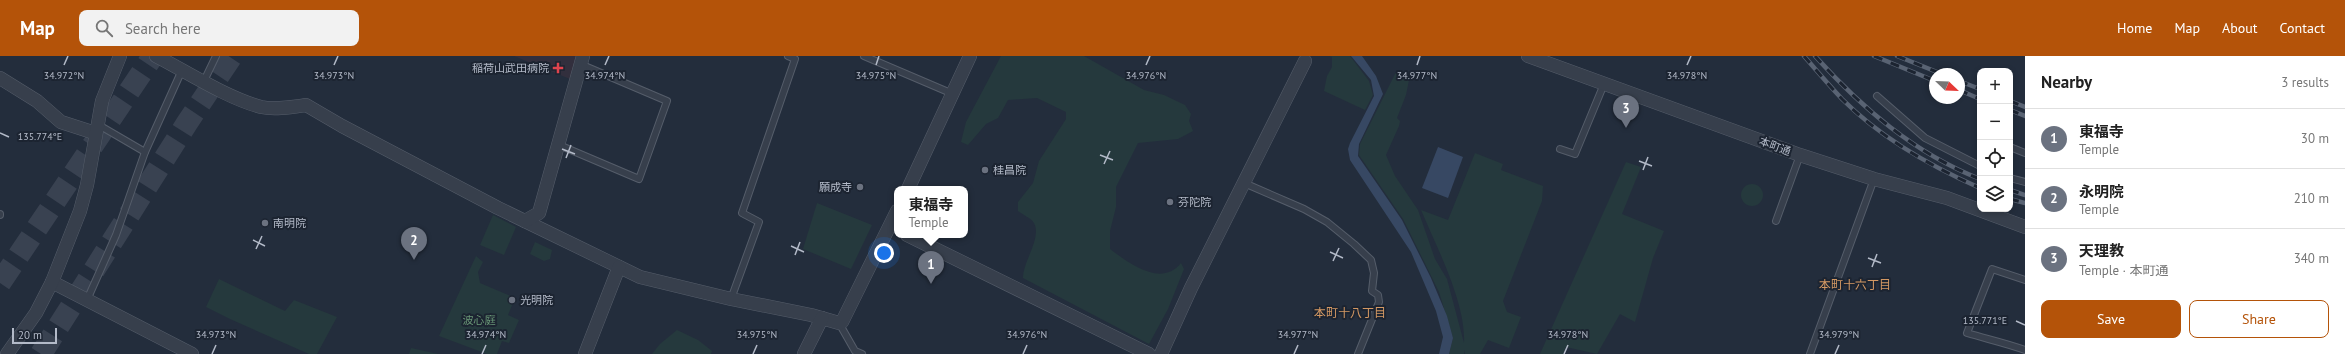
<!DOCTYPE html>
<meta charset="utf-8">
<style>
body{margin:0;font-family:"PT Sans","Noto Sans JP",sans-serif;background:#f2f2f2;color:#222}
.controls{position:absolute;right:12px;top:12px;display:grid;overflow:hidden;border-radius:8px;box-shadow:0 2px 6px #0003}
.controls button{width:36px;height:36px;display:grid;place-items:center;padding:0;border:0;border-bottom:1px solid #e0e0e0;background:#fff;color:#222;font:20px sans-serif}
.compass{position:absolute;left:1929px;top:12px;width:36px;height:36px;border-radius:50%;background:#fff;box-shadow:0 2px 6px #0003;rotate:113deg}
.scale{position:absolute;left:12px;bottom:10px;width:45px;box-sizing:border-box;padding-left:4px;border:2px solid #b3bac8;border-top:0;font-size:11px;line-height:14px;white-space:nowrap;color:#b3bac8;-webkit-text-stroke:3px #1c2431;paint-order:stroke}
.you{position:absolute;left:884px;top:197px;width:14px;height:14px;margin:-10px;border:3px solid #fff;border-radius:50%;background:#1a73e8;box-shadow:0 0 0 6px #1a73e833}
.badge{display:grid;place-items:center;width:26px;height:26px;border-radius:50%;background:#b45309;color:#fff;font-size:13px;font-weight:700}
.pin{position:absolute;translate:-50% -33px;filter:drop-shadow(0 1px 2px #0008)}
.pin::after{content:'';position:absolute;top:21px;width:14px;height:12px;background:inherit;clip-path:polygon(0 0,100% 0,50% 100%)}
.popup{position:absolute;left:894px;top:130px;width:74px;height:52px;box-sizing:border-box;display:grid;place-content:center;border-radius:8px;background:#fff;filter:drop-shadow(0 1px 3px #0005);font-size:13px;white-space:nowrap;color:#767676}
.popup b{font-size:15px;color:#222}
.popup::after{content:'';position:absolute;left:50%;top:100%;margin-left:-8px;border:8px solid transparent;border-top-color:#fff}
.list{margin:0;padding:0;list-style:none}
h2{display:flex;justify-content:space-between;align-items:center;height:52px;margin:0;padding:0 16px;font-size:17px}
h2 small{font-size:13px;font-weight:400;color:#767676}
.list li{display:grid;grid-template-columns:26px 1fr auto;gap:12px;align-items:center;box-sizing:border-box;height:60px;padding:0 16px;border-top:1px solid #e0e0e0}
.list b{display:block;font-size:15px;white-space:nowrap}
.list p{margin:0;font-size:13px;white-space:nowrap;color:#767676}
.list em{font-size:13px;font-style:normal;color:#767676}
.actions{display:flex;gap:8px;padding:12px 16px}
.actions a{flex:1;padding:9px 0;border:1px solid #b45309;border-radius:8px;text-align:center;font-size:14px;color:#b45309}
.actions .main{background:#b45309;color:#fff}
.icon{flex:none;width:22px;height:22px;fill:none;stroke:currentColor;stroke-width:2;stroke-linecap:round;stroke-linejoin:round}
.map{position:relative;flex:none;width:2025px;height:298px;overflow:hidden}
header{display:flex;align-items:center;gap:24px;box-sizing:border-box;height:56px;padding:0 20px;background:#b45309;color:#fff}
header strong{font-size:19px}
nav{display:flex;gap:22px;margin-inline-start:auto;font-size:14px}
.search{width:280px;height:36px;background:#f2f2f2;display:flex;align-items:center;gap:10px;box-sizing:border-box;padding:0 14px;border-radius:8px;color:#767676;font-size:15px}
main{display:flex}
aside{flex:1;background:#fff}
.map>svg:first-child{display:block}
.medical{fill:#322f3d}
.green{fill:#25393d}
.water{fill:#374863}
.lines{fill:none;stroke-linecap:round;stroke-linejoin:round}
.highway-tunnel{stroke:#394251;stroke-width:22;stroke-dasharray:22 11;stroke-linecap:butt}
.lane-casing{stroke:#555d6a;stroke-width:8}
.street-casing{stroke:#555d6a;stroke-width:14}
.lane{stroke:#373f4c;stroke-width:6}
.street{stroke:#373f4c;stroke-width:13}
.rail-casing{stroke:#596373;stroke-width:4.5}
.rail{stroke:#1c2431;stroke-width:3;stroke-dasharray:9;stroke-linecap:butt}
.ticks{fill:none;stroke:#b3bac8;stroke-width:1.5}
.health-dot{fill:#e0444e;stroke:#1c2431;stroke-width:1.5}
.worship-dot{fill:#6b7280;stroke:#1c2431;stroke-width:1.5}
.labels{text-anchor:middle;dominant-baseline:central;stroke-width:4;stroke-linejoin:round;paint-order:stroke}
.poi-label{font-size:11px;fill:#b3bac8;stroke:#1c2431;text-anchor:start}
.street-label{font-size:11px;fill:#b3bac8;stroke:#1c2431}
.park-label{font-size:11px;fill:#6a9877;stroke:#1c2431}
.neighbourhood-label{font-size:12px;fill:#d39863;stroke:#1c2431}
.ticks-label{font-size:10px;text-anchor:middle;fill:#b3bac8;stroke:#1c2431;stroke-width:4;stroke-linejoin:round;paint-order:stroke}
</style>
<header>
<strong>Map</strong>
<div class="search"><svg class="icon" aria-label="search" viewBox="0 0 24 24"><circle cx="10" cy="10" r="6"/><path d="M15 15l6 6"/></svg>Search here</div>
<nav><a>Home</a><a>Map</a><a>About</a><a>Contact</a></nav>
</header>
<main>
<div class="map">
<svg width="2025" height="298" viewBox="0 0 2025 298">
<rect width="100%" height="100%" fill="#232d3c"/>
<!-- medical -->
<path class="medical" d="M514,0H578L570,23Z"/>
<!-- green -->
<g class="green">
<path d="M1001,0H1084L1144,34L1164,39L1185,49L1191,58L1189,65L1193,75L1178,83L1138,87L1116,131V151L1110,175V193C1129,207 1161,232 1181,207L1184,213L1168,253L1149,288L1023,222C1023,205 1042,182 1034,167C1031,162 1023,159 1018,155V146L1033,127L1039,105L1066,63V56L1037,42L1008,44L998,62L986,68L968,89L961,86L966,66Z"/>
<path d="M1329,0H1350L1369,25L1373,39L1365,54L1324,35L1327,20L1332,11V1Z"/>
<path d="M1397,14L1404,18L1409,24L1406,39L1397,62L1400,65L1399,70L1386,99L1395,120L1418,154L1435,203L1447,223L1464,287C1466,247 1437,192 1421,154L1448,164L1475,97L1503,108L1501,114L1543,130L1542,145L1503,245L1507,256L1521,261L1509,292L1488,284L1480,298H1465V294L1464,298H1449L1453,282L1439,236L1403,163L1359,99L1360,88Z"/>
<path d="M1626,106L1641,111L1622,158L1664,175L1653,202L1635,266L1620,258L1597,298L1566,291L1563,298H1540Z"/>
<circle cx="1752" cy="139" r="11"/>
<path d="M817,147L872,169L851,213L803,193Z"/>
<path d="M493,159L516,171L504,199L480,189Z"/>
<path d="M535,186L552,194L550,203L544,205L530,198Z"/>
<path d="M476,200L483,206L478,216L480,227L515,242L508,259L519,264L509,287L502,285L497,298H487L439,280Z"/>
<path d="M219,223L285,255L294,244L337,261L317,298H309L230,263L206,251Z"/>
<path d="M677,274L698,284L712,295L711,298H652L660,288Z"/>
<path d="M411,292L438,298H409Z"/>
</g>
<!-- water -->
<g class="water">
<path d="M1351,0H1362L1376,20L1383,38L1359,88L1358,100L1402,164L1431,222L1447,260L1453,282L1449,298H1439L1443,281L1436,255L1411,196L1350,104L1348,93L1350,87L1374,40L1371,24Z"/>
<path d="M1438,91L1463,101L1448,142L1422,132Z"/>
</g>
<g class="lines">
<!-- highway-tunnel -->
<g class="highway-tunnel">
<path d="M0,227L153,0"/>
<path d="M41,298L187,67L232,0"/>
</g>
<!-- lane casing -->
<g class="lane-casing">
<g id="lane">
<path d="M864,0L953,38"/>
<path d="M204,25L216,0"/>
<path d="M1877,40L1925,82L1980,110"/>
<path d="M97,68L145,96"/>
<path d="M559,89L639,123L667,45L580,8"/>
<path d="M2010,91L2025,97"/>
<path d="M1560,93L1575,98L1604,28"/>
<path d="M2010,122L2025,126"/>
<path d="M1244,127L1304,153L1327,166L1354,188L1371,204L1374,217L1372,235L1378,239L1379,246L1358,298"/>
<path d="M0,159V158"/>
<path d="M1776,165L1800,99"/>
<path d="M2025,224L1992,213L1967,277C1987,283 2006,287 2025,294"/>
<path d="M731,243L759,166L742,157L795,3L788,0"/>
<path d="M87,244L116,179L145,96L182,14"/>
<path d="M839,267L855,295L862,298"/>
<path d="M1810,298L1874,123"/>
</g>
</g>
<!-- street casing -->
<g class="street-casing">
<g id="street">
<path d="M156,0C187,16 227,42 261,51C275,54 292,51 306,49L342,70L498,152L640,221L731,243L811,259L839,267L842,266L897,155"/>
<path d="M1528,0L1800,99L1874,123L1947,142L2025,171"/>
<path d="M0,22L37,45L61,66L95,77"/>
<path d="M908,133L970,0"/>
<path d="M525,165L539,157L583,0"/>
<path d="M907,179L1149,298"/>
<path d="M52,226L192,298"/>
<path d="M7,298L36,257L52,226L80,155L87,129L102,45L120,0"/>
<path d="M585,298L619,211"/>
<path d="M804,298L822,262"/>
<path d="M1161,298L1191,232L1305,5"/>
</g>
</g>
<!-- lane -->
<use href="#lane" class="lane"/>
<!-- street -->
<use href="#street" class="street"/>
<!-- rail casing -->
<g class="rail-casing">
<g id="rail">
<path d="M1804,0C1816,14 1829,29 1842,43C1881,82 1930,110 1980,132"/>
<path d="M1815,0C1862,52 1914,97 1980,123"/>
<path d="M1874,0L1935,25"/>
<path d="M1897,0L1942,18"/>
<path d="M1959,25L1980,33"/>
<path d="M1959,34L1980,43"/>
<path d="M2010,45L2025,51"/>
<path d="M2010,54L2025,60"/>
<path d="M2010,134L2025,139"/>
<path d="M2010,143L2025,147"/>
</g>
</g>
<!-- rail -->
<use href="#rail" class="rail"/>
</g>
<!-- ticks -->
<path class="ticks" d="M64,9L68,0M334,9L338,0M605,9L609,0M876,9L879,0M1146,9L1150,0M1417,9L1420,0M1687,9L1691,0M0,77L9,81M562,93L575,98M1100,99L1113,104M566,102L571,89M1639,105L1652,110M1104,108L1110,95M1643,114L1648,101M253,184L265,190M791,190L804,196M256,193L262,180M1330,196L1343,202M795,199L800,186M1868,202L1881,207M1333,205L1339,192M1872,211L1877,198M2016,265L2025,269M212,298L216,289M482,298L486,289M753,298L757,289M1023,298L1027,289M1294,298L1298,289M1564,298L1568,289M1835,298L1839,289"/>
<!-- markers -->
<path class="health-dot" d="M556 6h4v4h4v4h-4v4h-4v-4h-4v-4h4z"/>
<g class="worship-dot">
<circle cx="985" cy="114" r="4"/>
<circle cx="860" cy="131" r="4"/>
<circle cx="1170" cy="146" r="4"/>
<circle cx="265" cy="167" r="4"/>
<circle cx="512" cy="244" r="4"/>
</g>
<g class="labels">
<!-- poi labels -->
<g class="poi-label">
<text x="549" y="12" text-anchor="end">稲荷山武田病院</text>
<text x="993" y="114">桂昌院</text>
<text x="852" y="131" text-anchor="end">願成寺</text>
<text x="1178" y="146">芬陀院</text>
<text x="273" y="167">南明院</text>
<text x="520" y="244">光明院</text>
</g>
<!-- street labels -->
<g class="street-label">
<text transform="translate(1775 90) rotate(20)">本町通</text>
</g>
<!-- park labels -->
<g class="park-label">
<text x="479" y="264">波心庭</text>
</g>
<!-- neighbourhood labels -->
<g class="neighbourhood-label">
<text x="1855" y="228">本町十六丁目</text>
<text x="1350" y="256">本町十八丁目</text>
</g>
</g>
<g class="ticks-label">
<text x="64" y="23">34.972°N</text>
<text x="334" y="23">34.973°N</text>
<text x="605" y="23">34.974°N</text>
<text x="876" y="23">34.975°N</text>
<text x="1146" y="23">34.976°N</text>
<text x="1417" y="23">34.977°N</text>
<text x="1687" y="23">34.978°N</text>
<text x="40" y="84">135.774°E</text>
<text x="1985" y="268">135.771°E</text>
<text x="216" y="282">34.973°N</text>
<text x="486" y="282">34.974°N</text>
<text x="757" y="282">34.975°N</text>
<text x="1027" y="282">34.976°N</text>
<text x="1298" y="282">34.977°N</text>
<text x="1568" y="282">34.978°N</text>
<text x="1839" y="282">34.979°N</text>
</g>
</svg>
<div class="controls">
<button>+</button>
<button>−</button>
<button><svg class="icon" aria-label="locate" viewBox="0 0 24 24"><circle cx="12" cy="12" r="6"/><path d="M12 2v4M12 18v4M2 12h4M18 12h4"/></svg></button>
<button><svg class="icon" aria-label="layers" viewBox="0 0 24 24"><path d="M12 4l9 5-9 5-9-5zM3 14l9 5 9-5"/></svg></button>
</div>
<svg class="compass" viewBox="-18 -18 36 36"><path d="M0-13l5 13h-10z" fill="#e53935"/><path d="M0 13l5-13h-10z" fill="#767676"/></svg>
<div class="scale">20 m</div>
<div class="you"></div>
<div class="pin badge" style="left:931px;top:228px;background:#6b7280">1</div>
<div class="popup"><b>東福寺</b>Temple</div>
<div class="pin badge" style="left:414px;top:204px;background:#6b7280">2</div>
<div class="pin badge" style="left:1626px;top:72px;background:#6b7280">3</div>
</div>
<aside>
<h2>Nearby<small>3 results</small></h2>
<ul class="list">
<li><span class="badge" style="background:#6b7280">1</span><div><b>東福寺</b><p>Temple</p></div><em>30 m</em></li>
<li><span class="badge" style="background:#6b7280">2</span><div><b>永明院</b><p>Temple</p></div><em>210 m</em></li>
<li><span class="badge" style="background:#6b7280">3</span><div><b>天理教</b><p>Temple · 本町通</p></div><em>340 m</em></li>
</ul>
<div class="actions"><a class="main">Save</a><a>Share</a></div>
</aside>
</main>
